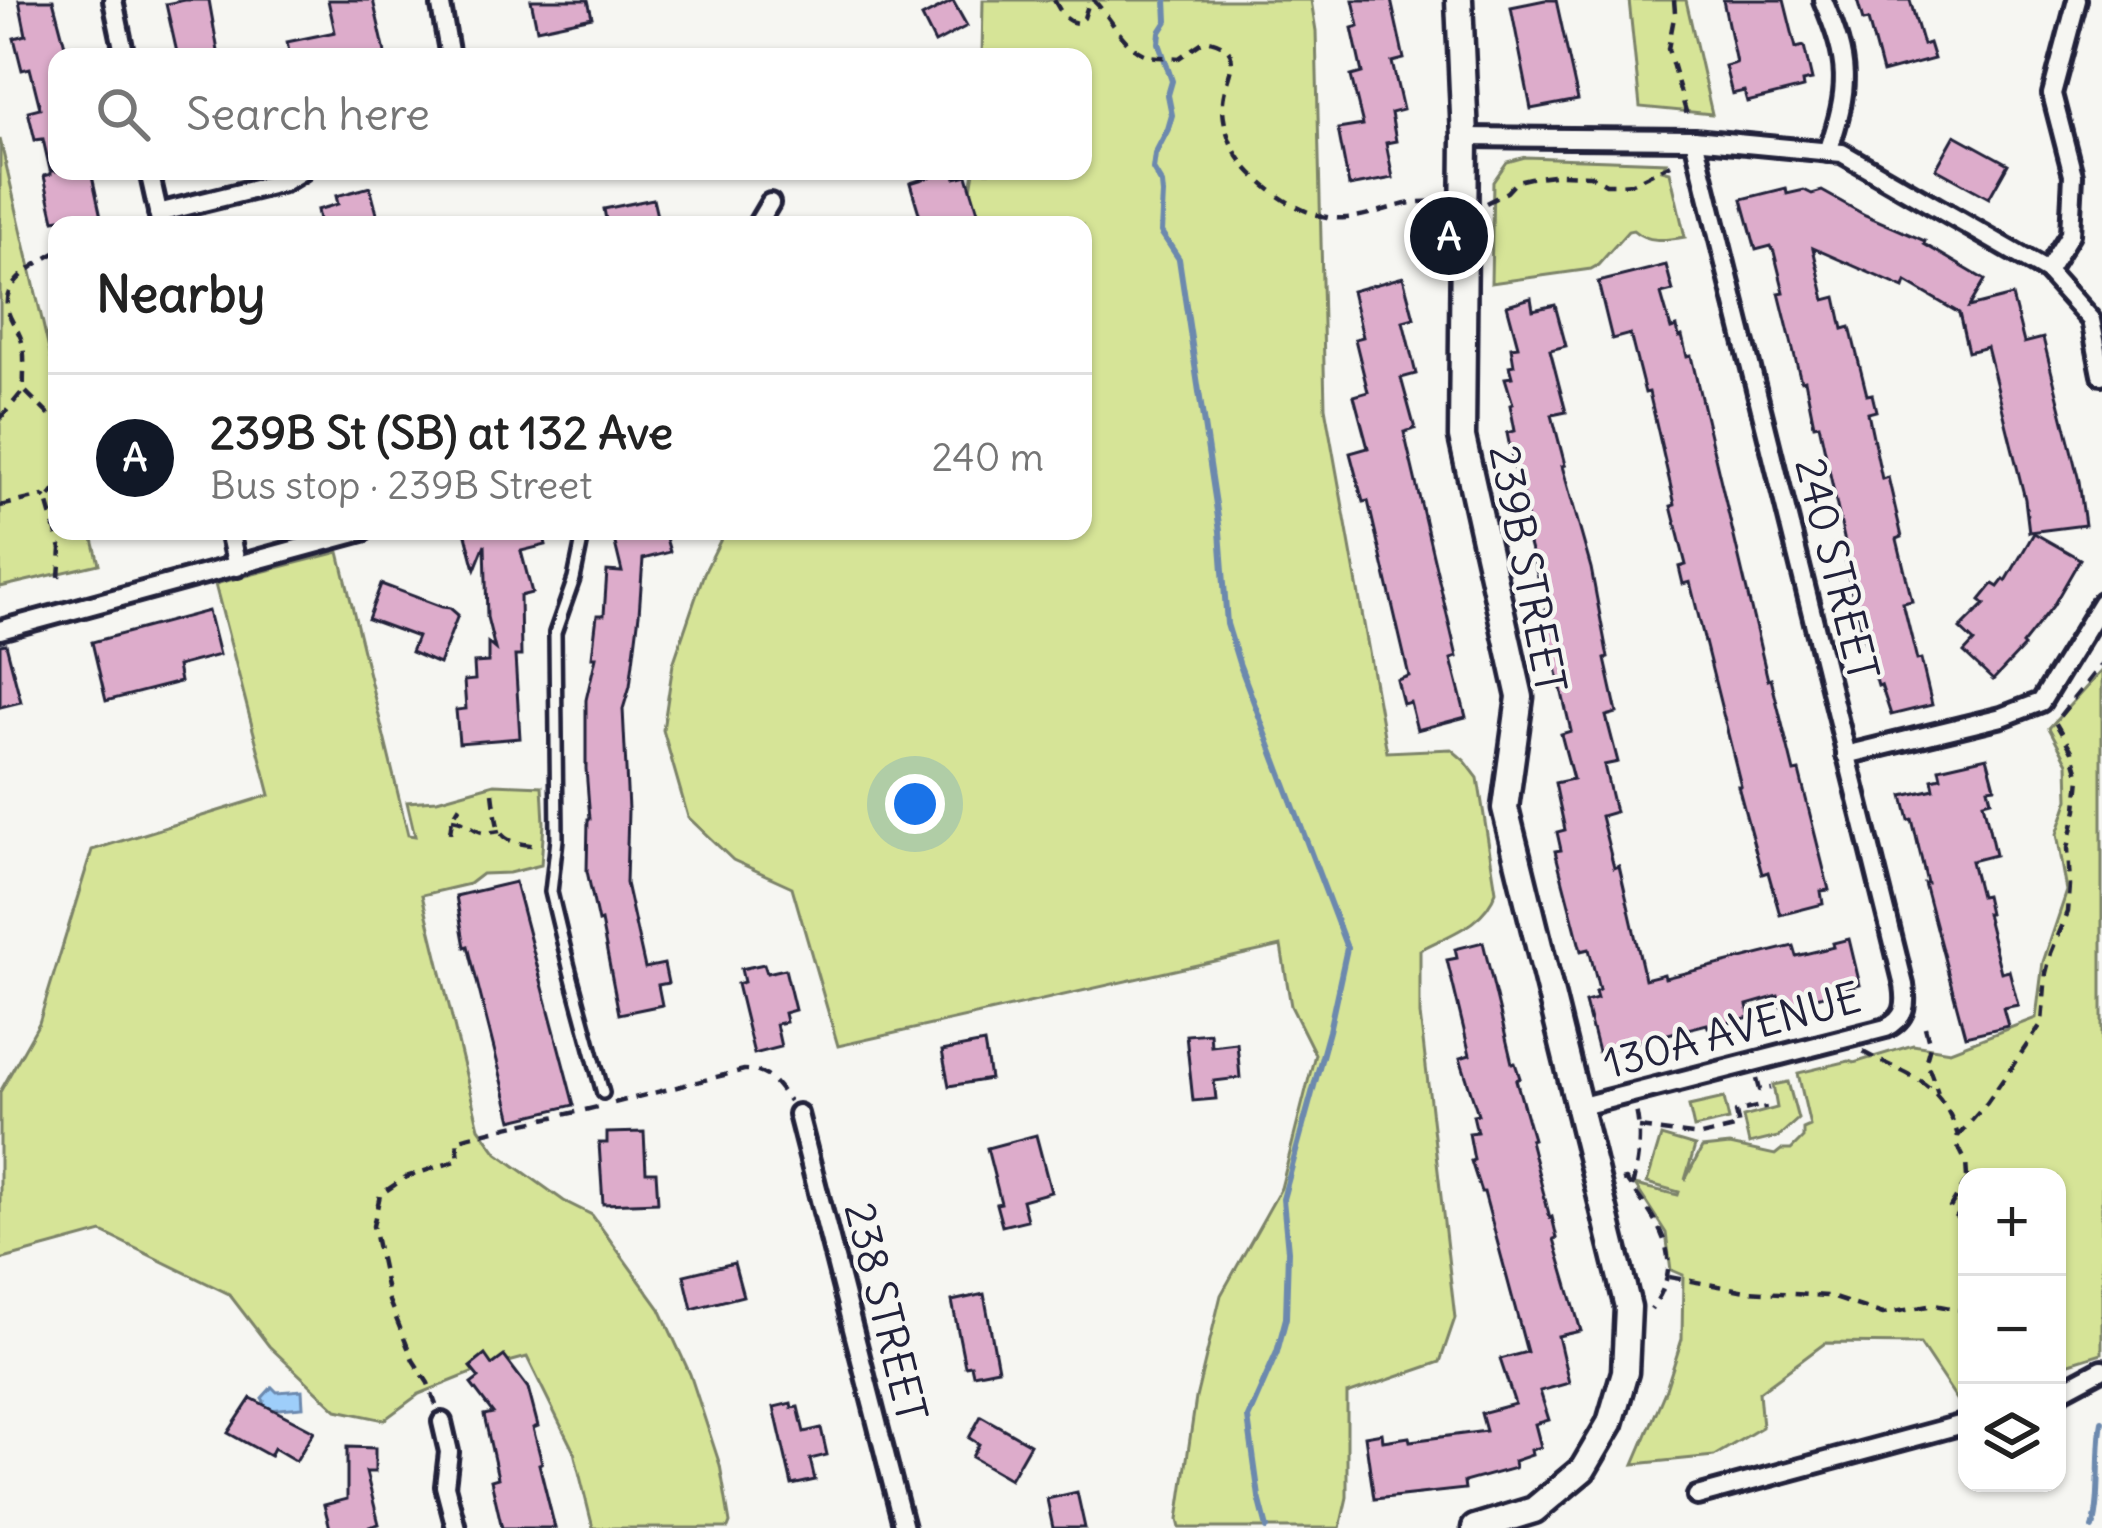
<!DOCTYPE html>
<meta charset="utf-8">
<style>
body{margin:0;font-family:Delius,sans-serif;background:#f6f6f6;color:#222}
.controls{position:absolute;right:36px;bottom:36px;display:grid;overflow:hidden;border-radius:24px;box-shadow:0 3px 9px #0004}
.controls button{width:108px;height:108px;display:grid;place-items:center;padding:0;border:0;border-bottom:3px solid #e0e0e0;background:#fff;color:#222;font:60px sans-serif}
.you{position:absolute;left:915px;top:804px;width:42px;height:42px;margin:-30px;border:9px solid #fff;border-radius:50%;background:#1a73e8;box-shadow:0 0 0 18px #1a73e833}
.badge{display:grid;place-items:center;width:78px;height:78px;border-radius:50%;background:#111827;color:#fff;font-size:39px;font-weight:700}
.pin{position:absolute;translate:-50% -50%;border:6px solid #fff;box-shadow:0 3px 12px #0006}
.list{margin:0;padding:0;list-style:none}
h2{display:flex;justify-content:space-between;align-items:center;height:156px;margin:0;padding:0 48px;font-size:51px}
h2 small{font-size:39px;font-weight:400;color:#767676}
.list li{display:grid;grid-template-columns:78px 1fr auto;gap:36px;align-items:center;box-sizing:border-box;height:168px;padding:0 48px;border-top:3px solid #e0e0e0}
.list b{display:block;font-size:45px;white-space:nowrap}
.list p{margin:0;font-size:39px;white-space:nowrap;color:#767676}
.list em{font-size:39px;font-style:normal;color:#767676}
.icon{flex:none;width:66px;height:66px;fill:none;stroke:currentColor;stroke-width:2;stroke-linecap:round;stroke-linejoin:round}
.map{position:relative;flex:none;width:2102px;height:1528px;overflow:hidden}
.search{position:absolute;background:#fff;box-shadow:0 3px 9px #0004;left:48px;top:48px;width:1044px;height:132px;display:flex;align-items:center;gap:30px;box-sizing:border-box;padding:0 42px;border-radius:24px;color:#767676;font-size:45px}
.panel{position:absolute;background:#fff;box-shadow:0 3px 9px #0004;left:48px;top:216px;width:1044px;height:324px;border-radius:24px}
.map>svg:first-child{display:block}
.green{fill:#d6e497;stroke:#7c8369;stroke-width:3}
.water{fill:#9ecefa;stroke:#6c89ae;stroke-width:3}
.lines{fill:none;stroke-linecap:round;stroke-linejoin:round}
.stream{stroke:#6c89ae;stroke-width:6}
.building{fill:#ddaccb;stroke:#22223b;stroke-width:3}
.lane-casing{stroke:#22223b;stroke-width:18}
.street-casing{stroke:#22223b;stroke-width:26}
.secondary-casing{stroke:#22223b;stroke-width:33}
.path{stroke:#22223b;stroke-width:4.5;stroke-dasharray:12 9;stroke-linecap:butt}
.lane{stroke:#f6f6f2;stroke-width:9}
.street{stroke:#f6f6f2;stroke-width:16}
.secondary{stroke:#f6f6f2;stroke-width:24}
.labels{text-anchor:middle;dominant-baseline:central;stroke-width:9;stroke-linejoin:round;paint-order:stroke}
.street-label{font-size:42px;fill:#22223b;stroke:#f6f6f2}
</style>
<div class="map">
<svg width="2102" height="1528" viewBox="0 0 2102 1528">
<rect width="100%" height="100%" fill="#f6f6f2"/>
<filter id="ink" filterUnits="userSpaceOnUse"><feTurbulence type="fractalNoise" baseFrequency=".00833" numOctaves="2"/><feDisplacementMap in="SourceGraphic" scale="24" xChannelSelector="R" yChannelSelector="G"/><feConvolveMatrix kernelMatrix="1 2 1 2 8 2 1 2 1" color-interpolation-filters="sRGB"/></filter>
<g filter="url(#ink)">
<!-- green -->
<g class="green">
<path d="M983,0H1311L1316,31L1325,407L1387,752L1451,749L1465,761L1478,778L1496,891C1484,925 1450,934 1420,950V1015L1455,1318L1440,1362L1347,1394V1497L1340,1528H1180L1178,1520L1196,1398L1221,1295L1281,1188L1315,1054L1291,1006L1281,946L838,1046L792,887L733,860L688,817L663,730L673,664L704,573L725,531H1083V225H948L971,190L974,171H1083V57H982Z"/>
<path d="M1629,0H1686L1712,114L1640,107Z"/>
<path d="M0,139L57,384V531H91L99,564L0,587Z"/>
<path d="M1525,157L1666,162L1662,170L1670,172L1685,237C1667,240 1647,243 1633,230L1628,231L1598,265L1591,269L1491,283L1493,182L1507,162Z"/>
<path d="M339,552L408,835L415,836L407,802L437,800L494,784L542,786L544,823L541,865L509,873L482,874L469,884L422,895L479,1128L497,1153L564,1201L592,1215L660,1309L690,1374L720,1465L730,1523L728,1528H593L574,1452L527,1357L479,1370L419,1394L384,1420L337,1410L269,1346L229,1294L102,1232L0,1260V1092L39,1023L92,850L270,795L215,584Z"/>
<path d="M2102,670V1353L2057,1367V1177H1967V1401L1960,1404L1920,1344L1825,1343L1759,1392L1762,1427L1714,1456L1634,1464L1666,1389L1682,1339L1683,1275L1671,1270L1666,1233L1635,1185L1678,1195L1679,1192L1647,1183L1661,1136L1695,1146L1685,1180L1702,1148L1730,1145L1775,1155L1781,1150H1791L1803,1138V1129L1810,1126L1798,1073L1849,1061L1854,1063L1913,1045L1950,1051L2036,1018L2043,962L2067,891L2057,834L2069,799L2068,763L2049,728Z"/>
<path d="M1788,1082L1798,1119L1778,1137L1749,1144L1743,1117L1777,1108L1773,1085Z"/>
<path d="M1724,1098L1729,1120L1694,1128L1689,1106Z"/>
</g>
<!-- water -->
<path class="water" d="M272,1387L277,1392L302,1390L303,1407L268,1410L262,1404L264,1401L262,1398Z"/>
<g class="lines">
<!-- stream -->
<g class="stream">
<path d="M1166,0L1167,21L1160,32L1159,43L1172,81L1168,95L1172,115L1168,129L1155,154L1153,169L1162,184L1163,194L1161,232L1179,259L1220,531L1227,624L1239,663L1347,948L1329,1031L1283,1199L1288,1251L1286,1318L1277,1352L1248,1418L1259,1497L1267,1528"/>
<path d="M2093,1528C2102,1497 2096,1455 2102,1421"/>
</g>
</g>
<!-- building -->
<g class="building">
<path d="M19,0H53L68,57H57V169L50,170L43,139L35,140L28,111L40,108L30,68L22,70L14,38L26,35Z"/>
<path d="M185,0H209L219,57H178L166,4Z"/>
<path d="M328,0H373L386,57H290L287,42L335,32Z"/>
<path d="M531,0H588L592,17L537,29Z"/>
<path d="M1353,0H1391L1404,59L1392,62L1403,110L1391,113L1396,141L1386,143L1393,178L1349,186L1338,129L1363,125L1351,76L1362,73L1352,28L1359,26Z"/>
<path d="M1545,0H1556L1578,100L1531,109L1511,7Z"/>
<path d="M1723,0H1784L1796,48L1804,46L1812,80L1802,82L1803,88L1747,102L1744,91L1732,94L1725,66L1736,63Z"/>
<path d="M1857,0H1910L1923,45L1929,43L1934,59L1882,73L1868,20L1863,21Z"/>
<path d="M953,1L967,26L935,43L922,17Z"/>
<path d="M1955,135L2008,164L1989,198L1936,169Z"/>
<path d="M51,171H91L102,222L73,225L72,217L54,220L44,176L51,174Z"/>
<path d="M949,171H954L956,178L967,175L982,225H935L932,217L921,220L910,183Z"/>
<path d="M370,187L380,225H320L317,210L338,204L336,196Z"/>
<path d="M1786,188L1787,194L1804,190L1812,194L1822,191L1865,215L1925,241L1924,244L1985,280L1969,307L2012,296L2024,343L2043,338L2079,481L2085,525L2029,532L2025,499L1987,347L1968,352L1959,313L1906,282L1904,288L1813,248L1825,300L1836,297L1843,329L1850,327L1867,395L1872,394L1876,411L1868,413L1882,479L1888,477L1902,537L1897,539L1912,601L1903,603L1917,660L1921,659L1932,705L1891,715L1881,685L1878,686L1853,597L1841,544L1845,543L1819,424L1814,425L1805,380L1801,381L1779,293L1784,292L1774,252L1771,246L1756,250L1742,199Z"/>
<path d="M653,199L659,225H607L604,209Z"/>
<path d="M1666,265L1673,291L1661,294L1671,329L1677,327L1679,337L1682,336L1687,357L1691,356L1768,680L1771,679L1794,772L1799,771L1829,890L1821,891L1823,904L1780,915L1768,872L1762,874L1738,786H1741L1690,582L1683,584L1679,567L1686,565L1671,506L1675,505L1649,392L1645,393L1630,334L1612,339L1598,282Z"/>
<path d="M1403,277L1414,318L1403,321L1416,374L1401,378L1415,429L1404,432L1457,657L1451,659L1466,717L1417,730L1410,702L1403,704L1397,680L1409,676L1368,501L1363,502L1350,453L1368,448L1354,396L1368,392L1355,339L1363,337L1352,291Z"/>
<path d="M1531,298L1533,310L1555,305L1566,346L1550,350L1566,412L1552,415L1565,465L1562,466L1591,568L1608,658L1605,659L1617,713L1606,716L1618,762L1604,765L1615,812L1601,816L1614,868L1619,866L1645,979L1664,974L1665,978L1793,946L1796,956L1834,947L1833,943L1849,939L1860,985L1781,1007L1778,996L1747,1005L1750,1017L1708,1027L1707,1024L1598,1052L1585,1002L1597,999L1595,992L1599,990L1589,949L1581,951L1555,851L1561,850L1557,832L1565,830L1555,783L1573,779L1561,734L1571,731L1547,630L1544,610L1552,608L1544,576L1538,577L1527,537L1531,536L1519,477L1516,478L1507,433L1515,431L1510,405L1513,404L1505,378L1512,377L1509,366L1514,365L1511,347L1518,346L1507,305Z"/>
<path d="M465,531H543L546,545L521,551L532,593L520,596L521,656H515L520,738L459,743L456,710L466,709L464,681L475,680L474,663L488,662V643L495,649L487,617L485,544L475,569Z"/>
<path d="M612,531H664L670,552L643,559L639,614L630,686L623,709L628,810L626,883L645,968L664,964L668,983L658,985L662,1005L619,1014L601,921L598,922L587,871L588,819H590L586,769V700L596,657H592L597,615H604L607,571L622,572Z"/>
<path d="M2034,533L2080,559L2053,606L2022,645L2024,647L1993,680L1964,653L1974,642L1960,629L1985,604L1980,600L1993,584L1998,587L2004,579L2006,581Z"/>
<path d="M381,584L442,607L450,608L458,615L439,664L411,652L417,637L368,619Z"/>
<path d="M208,611L219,655L177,666L180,682L106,701L92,642Z"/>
<path d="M6,644L21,702L0,707V645Z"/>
<path d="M1987,757L1995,787L1988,788L1991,800L1983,802L1995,855L1971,861L1980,896L1985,895L1989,913H1986L2001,972L2009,970L2018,1005L2003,1008L2008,1026L1965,1036L1924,883H1927L1912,819L1909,820L1903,796L1934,789L1932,779L1941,777L1939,768Z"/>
<path d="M515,882L574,1105L512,1120L474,970L468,946L465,947L456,896Z"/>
<path d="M1483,942L1512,1063H1515L1520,1078L1516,1080L1533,1139L1530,1140L1550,1218L1552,1217L1557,1238L1554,1239L1581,1331L1558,1336L1569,1383L1540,1391L1549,1420L1535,1424L1541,1447L1531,1450L1532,1455L1514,1461L1515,1468L1464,1482L1465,1489L1374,1499L1365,1436L1382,1433L1383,1441L1409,1437L1410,1441L1486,1431L1481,1413L1515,1404L1500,1359L1527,1352L1484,1192H1481L1471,1161L1474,1160L1469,1133L1477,1132L1473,1115L1478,1114L1460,1058L1470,1055L1447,960L1457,958L1455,949Z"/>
<path d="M764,964L767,973L785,969L795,1010L784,1013L786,1022L776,1024L781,1047L754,1054L737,984L744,982L741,969Z"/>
<path d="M1210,1033L1211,1046L1237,1043L1240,1078L1214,1081L1216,1099L1193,1101L1186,1035Z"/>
<path d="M984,1043L990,1079L949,1086L942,1051Z"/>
<path d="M644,1132L646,1172H656L658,1202L603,1204L599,1143H607V1133Z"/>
<path d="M1036,1135L1051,1192L1022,1200L1027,1220L1002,1226L996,1204L1001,1203L987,1148Z"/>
<path d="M734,1263L743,1296L692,1309L684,1275Z"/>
<path d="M984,1294L998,1369L973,1374L971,1365L965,1366L952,1301Z"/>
<path d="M485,1355L492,1365L504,1356L528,1388L538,1426L533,1428L542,1463L539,1464L555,1528H502L491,1480L498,1478L484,1415L493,1413L471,1384L479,1378L470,1367Z"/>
<path d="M251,1398L314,1431L296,1461L274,1448L270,1456L228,1433Z"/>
<path d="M791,1403L792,1408L798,1407L804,1432L821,1428L827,1455L810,1459L815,1480L792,1485L774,1407Z"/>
<path d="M981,1416L1030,1444L1010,1479L972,1457L979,1444L969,1438Z"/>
<path d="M347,1447L375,1448V1472H366L379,1524L366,1528H330L324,1505L347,1499Z"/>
<path d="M1077,1492L1085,1528H1053L1047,1499Z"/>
</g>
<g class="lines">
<!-- lane casing -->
<g class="lane-casing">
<path id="lane" d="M581,531L583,535L574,579L555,633L557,839L551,892L569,967L603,1093"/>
</g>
<!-- street casing -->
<g class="street-casing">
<g id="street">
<path d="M113,0L125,57"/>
<path d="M1823,0C1850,64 1850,86 1828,152"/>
<path d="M441,6L450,57"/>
<path d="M1465,137L1694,139L1842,153L2047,271L2091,320L2102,375"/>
<path d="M149,171L161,225"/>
<path d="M158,213L284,182L302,171"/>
<path d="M757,225L770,203"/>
<path d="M2047,271L2070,234L2073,175L2052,94L2077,0"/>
<path d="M229,531L237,567"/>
<path d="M0,630L363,531"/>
<path d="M1846,755L2002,717L2041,702L2102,602"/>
<path d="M1578,1107L1886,1028C1906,1018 1907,1005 1904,985L1694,139"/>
<path d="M798,1114L904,1528"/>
<path d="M2057,1393L2102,1369"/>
<path d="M442,1422L449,1452L445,1486L456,1528"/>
<path d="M1697,1496L1967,1423"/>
</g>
</g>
<!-- secondary casing -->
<g class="secondary-casing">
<path id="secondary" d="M1459,0L1465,137L1462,437L1520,697L1505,808L1628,1307L1625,1372L1610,1423L1583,1469L1534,1510L1475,1528"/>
</g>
<!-- path -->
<g class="path">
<path d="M1054,0C1061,11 1064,22 1078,23L1084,18L1089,2L1094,1C1112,18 1124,49 1149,56C1159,58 1170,57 1179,58L1201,43L1210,40C1248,50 1225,75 1223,101C1222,122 1229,145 1242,162C1265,191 1307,221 1345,218C1380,216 1409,195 1445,204"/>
<path d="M1674,0L1675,12L1668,49L1689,122"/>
<path d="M1486,203L1507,192L1517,181L1530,178L1560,174L1590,175L1606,184H1618L1632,183L1671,164"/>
<path d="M57,252C39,262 3,282 7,306C8,319 19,329 22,342C26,356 23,375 24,390L57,423"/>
<path d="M0,419L23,391"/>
<path d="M57,487L47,500L61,549L59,577"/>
<path d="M0,506L43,496L46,499"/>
<path d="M493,793C499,836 494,841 539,846"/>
<path d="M452,819C476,822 469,837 500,831"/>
<path d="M450,833L452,819L460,806"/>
<path d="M1925,1027L1930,1046L1926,1060L1938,1093"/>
<path d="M1863,1052C1908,1077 1941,1078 1958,1136"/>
<path d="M1757,1079L1760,1090L1771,1088"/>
<path d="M614,1103L744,1070C769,1070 775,1083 789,1101"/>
<path d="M1639,1128L1701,1136L1739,1127L1736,1112L1764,1105L1765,1110"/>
<path d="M1967,1177L1966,1162L1957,1144L1958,1136L1987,1103L2042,1023L2046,973L2051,953L2068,912L2070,886L2068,848L2077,809L2080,777L2072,751L2055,722L2102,663"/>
<path d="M1967,1180L1950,1208L1953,1214L1967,1223"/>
<path d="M1622,1181L1626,1180C1657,1221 1689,1259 1651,1309"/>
<path d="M1632,1187C1638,1162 1642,1135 1636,1110"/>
<path d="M1967,1240L1956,1253L1967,1262"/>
<path d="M1669,1277L1746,1291L1828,1296L1883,1314L1934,1305L1967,1311"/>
<path d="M436,1405L428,1383L413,1360L389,1301L373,1226L380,1195L406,1177L459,1160L457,1140C503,1126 550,1119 597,1107"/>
</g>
<!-- lane -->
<use href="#lane" class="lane"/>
<!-- street -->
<use href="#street" class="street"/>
<!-- secondary -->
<use href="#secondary" class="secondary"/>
</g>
</g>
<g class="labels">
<!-- street labels -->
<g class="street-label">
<text transform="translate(1528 569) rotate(79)">239B STREET</text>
<text transform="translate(1837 569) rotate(76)">240 STREET</text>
<text transform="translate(1732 1030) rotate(-15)">130A AVENUE</text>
<text transform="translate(886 1312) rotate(76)">238 STREET</text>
</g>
</g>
</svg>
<div class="controls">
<button>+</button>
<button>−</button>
<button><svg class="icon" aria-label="layers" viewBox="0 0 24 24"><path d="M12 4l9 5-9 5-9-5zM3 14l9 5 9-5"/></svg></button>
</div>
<div class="you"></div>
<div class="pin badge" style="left:1449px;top:236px">A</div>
<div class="search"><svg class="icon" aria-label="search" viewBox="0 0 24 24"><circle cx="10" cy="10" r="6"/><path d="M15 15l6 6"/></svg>Search here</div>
<section class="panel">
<h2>Nearby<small></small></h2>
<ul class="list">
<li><span class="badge">A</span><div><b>239B St (SB) at 132 Ave</b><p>Bus stop · 239B Street</p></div><em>240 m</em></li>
</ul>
</section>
</div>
